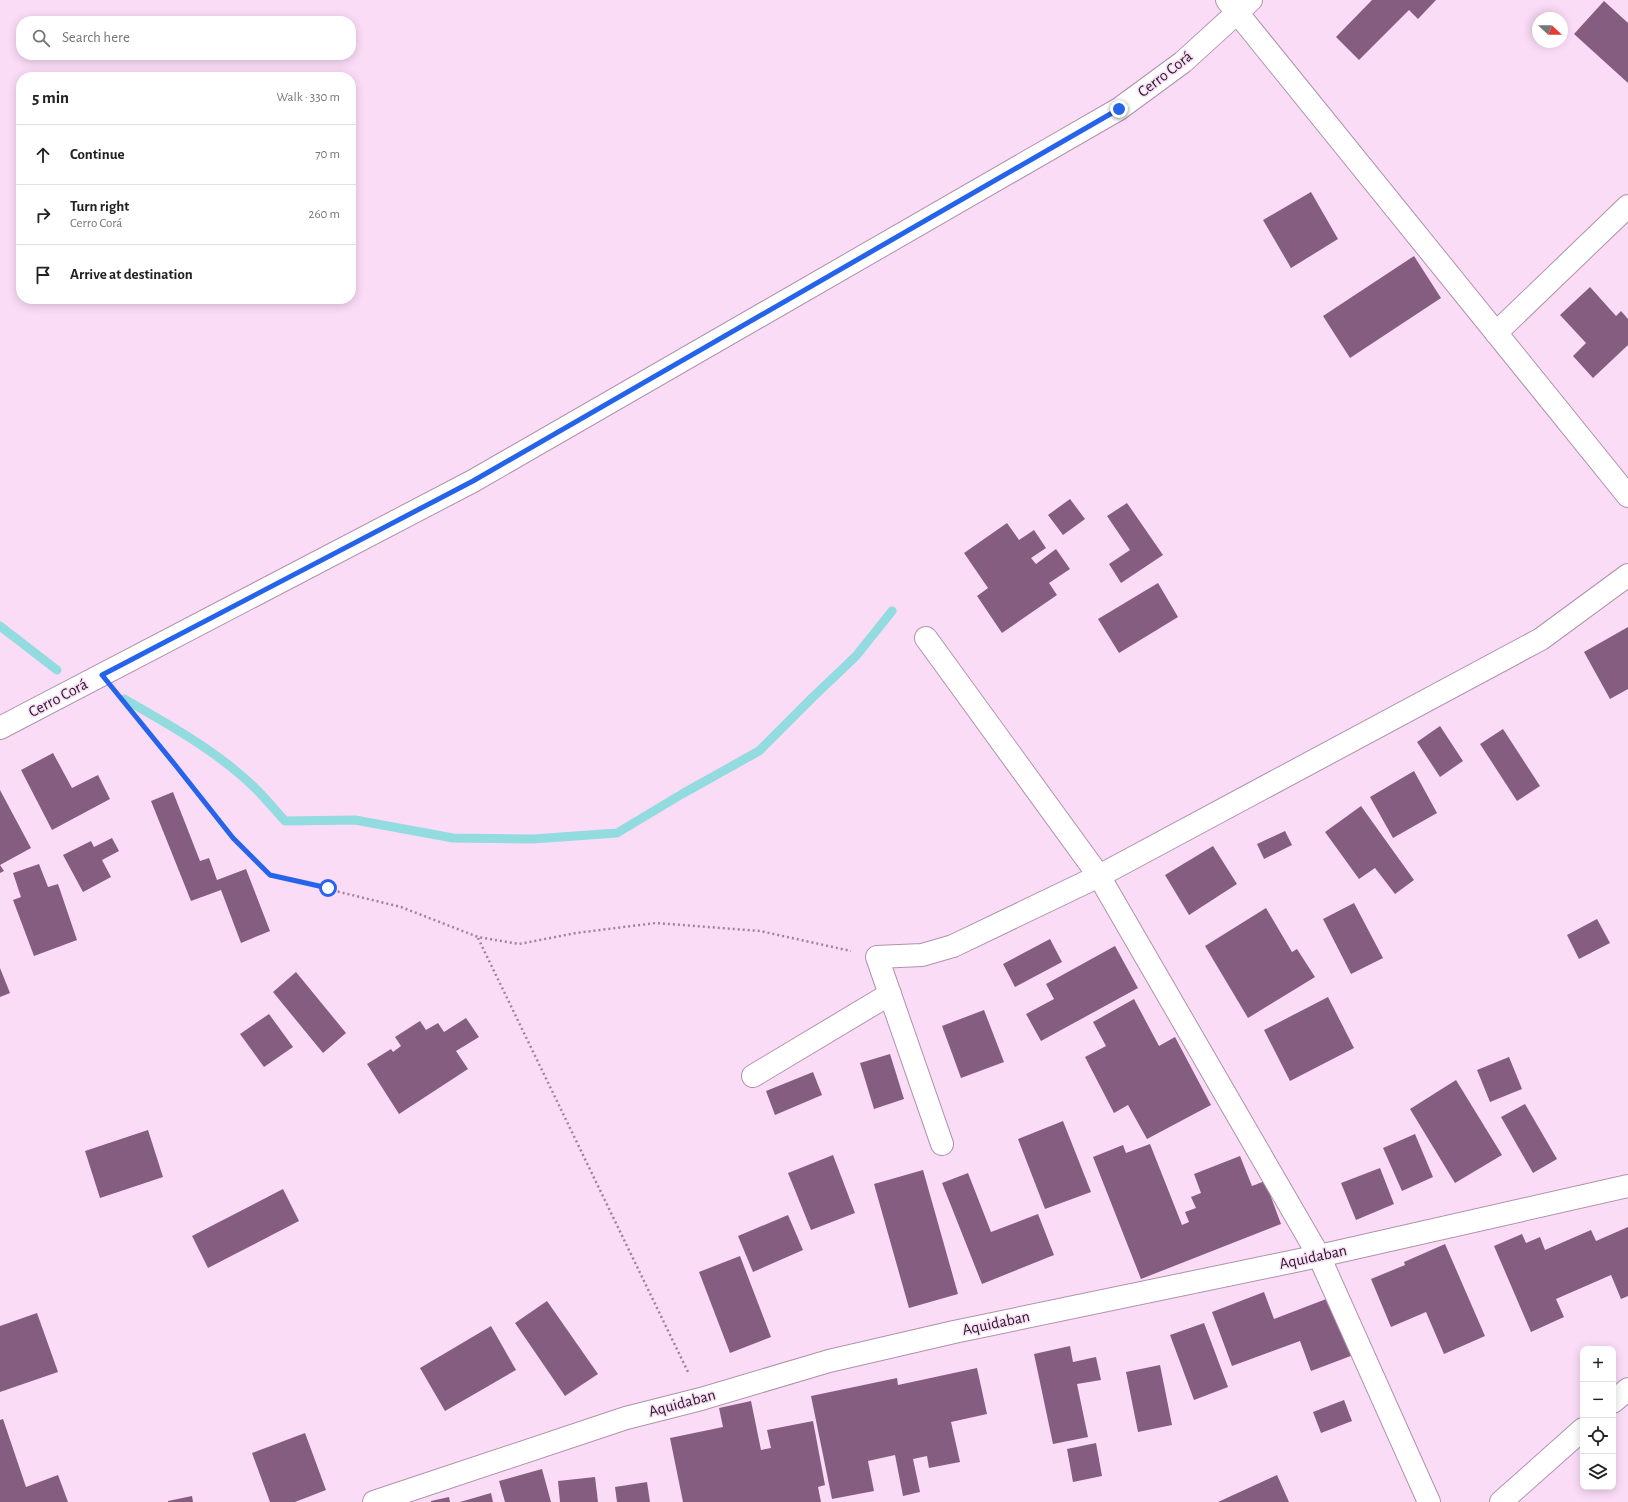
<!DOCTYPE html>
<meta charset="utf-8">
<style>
body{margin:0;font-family:"Alegreya Sans",sans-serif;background:#f6f6f6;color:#222}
.controls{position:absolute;right:12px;bottom:12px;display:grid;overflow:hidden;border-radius:8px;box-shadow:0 2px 10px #0003}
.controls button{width:36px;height:36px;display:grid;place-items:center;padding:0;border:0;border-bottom:1px solid #e0e0e0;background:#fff;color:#222;font:20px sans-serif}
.compass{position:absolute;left:1532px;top:12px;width:36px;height:36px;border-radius:50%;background:#fff;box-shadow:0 2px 10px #0003;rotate:112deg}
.stop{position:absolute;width:12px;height:12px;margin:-9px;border:3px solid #2563eb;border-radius:50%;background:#fff}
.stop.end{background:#2563eb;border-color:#fff;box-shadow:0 1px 4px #0008}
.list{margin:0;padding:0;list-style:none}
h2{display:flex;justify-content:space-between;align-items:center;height:52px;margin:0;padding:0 16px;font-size:17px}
h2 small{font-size:13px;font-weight:400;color:#767676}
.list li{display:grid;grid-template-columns:26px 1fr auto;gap:12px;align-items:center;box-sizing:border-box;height:60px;padding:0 16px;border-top:1px solid #e0e0e0}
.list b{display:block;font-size:15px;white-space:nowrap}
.list p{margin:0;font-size:13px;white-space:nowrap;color:#767676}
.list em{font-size:13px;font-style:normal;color:#767676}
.icon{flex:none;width:22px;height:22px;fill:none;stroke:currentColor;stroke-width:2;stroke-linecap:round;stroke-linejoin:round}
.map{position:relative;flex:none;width:1628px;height:1502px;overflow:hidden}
.search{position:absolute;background:#fff;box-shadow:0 2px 10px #0003;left:16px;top:16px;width:340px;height:44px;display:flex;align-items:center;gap:10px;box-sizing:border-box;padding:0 14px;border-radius:16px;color:#767676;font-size:15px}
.panel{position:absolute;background:#fff;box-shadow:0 2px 10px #0003;left:16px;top:72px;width:340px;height:232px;border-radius:16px}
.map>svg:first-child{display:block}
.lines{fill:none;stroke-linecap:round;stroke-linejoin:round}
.stream{stroke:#92dbdf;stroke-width:9}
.building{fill:#855d81}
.minor-casing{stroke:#af92ab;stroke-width:24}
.path{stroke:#9b8598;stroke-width:2.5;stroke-dasharray:2 3;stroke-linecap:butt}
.minor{stroke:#fff;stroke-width:22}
.route{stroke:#2563eb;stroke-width:5}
.labels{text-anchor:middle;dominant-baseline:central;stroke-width:3;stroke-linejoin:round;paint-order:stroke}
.street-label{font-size:16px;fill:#261b25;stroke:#fbdcf7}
</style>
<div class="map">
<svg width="1628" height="1502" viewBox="0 0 1628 1502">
<rect width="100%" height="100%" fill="#fbdcf7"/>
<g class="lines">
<!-- stream -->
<g class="stream">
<path d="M0,626L57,670"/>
<path d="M124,699C168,724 220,753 256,789C266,799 275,810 285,821L355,820L453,838L533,839L617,833L682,794L759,751L813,697L856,656L892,611"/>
</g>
</g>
<!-- building -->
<g class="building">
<path d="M1372,0H1436L1418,19L1409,10L1359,60L1336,37Z"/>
<path d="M1604,1L1628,23V83L1574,34Z"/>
<path d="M1311,192L1338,239L1291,268L1263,220Z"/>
<path d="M1414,256L1441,298L1350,358L1323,316Z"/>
<path d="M1590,287L1616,316L1621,311L1628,319V345L1593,378L1573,356L1586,343L1560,315Z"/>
<path d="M1070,499L1085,519L1063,535L1048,515Z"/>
<path d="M1127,503L1163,555L1121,583L1109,564L1130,550L1107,516Z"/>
<path d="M1007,523L1019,540L1034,530L1046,548L1031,558L1036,564L1056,549L1070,569L1049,583L1057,595L1002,633L977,596L988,588L964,553Z"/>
<path d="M1158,583L1178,617L1119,653L1098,619Z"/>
<path d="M1628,627V689L1610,699L1584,652Z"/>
<path d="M1440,726L1463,761L1440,777L1417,742Z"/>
<path d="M1503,729L1540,786L1517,801L1480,744Z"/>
<path d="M53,753L72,788L98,775L110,799L52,830L21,770Z"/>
<path d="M1414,771L1437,813L1393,838L1370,797Z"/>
<path d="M0,790L31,848L0,865L4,871L0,873Z"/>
<path d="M173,792L200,861L209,858L217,880L246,869L270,931L241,943L221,890L191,901L151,801Z"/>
<path d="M1361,806L1414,880L1395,894L1375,868L1359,879L1325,832Z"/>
<path d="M1285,831L1292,845L1264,859L1257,844Z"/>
<path d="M112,838L119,851L102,860L111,877L83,892L63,855L91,841L94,847Z"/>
<path d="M1213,846L1237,884L1189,915L1165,875Z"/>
<path d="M39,864L48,887L58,884L77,940L34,956L13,900L21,897L13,873Z"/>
<path d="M1354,903L1383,958L1351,974L1323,919Z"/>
<path d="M1266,908L1292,952L1297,949L1315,977L1248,1018L1205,946Z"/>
<path d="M1597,919L1610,943L1579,959L1567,935Z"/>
<path d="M1050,939L1062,962L1015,987L1003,964Z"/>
<path d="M1115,946L1138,988L1041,1041L1026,1014L1054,999L1046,984Z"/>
<path d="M0,968L10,993L0,997Z"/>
<path d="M296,972L346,1033L323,1053L273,992Z"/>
<path d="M1328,997L1354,1048L1290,1081L1264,1030Z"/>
<path d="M1134,999L1159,1046L1175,1037L1211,1105L1147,1139L1128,1105L1114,1113L1085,1057L1106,1046L1093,1022Z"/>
<path d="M984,1010L1004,1062L961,1078L942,1026Z"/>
<path d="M269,1014L293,1047L264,1067L240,1034Z"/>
<path d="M466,1018L479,1037L456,1051L468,1069L399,1114L367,1064L391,1049L393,1052L401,1046L395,1037L420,1021L426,1030L438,1023L444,1032Z"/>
<path d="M890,1054L904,1099L874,1109L860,1063Z"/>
<path d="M1509,1057L1522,1089L1490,1102L1477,1070Z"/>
<path d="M813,1072L822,1095L775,1115L766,1091Z"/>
<path d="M1456,1080L1502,1155L1455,1183L1410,1109Z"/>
<path d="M1525,1104L1557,1159L1533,1173L1501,1117Z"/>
<path d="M1063,1121L1091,1192L1045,1209L1018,1139Z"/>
<path d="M148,1130L163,1177L100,1198L85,1151Z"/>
<path d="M1415,1134L1433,1177L1402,1191L1383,1148Z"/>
<path d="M1150,1144L1182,1225L1189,1222L1185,1212L1196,1208L1191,1197L1201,1193L1194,1174L1240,1156L1252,1186L1265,1181L1281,1224L1141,1279L1093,1157L1123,1145L1126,1153Z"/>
<path d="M833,1155L855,1213L811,1230L788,1173Z"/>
<path d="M1380,1168L1394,1204L1356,1220L1341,1183Z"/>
<path d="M923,1170L958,1294L909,1308L874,1184Z"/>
<path d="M968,1173L991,1232L1038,1214L1054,1255L982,1284L942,1183Z"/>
<path d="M283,1189L299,1221L208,1268L192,1236Z"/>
<path d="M788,1215L803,1250L753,1272L738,1236Z"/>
<path d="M1628,1227V1296L1621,1299L1611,1275L1556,1299L1564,1317L1531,1332L1494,1246L1522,1234L1526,1243L1540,1237L1545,1250L1591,1230L1596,1241Z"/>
<path d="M1445,1244L1485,1336L1444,1354L1426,1312L1391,1327L1371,1279L1405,1265L1404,1262Z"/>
<path d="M740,1256L771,1337L730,1353L699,1272Z"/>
<path d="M1264,1292L1274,1319L1334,1296L1356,1354L1311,1371L1300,1341L1232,1366L1212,1312Z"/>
<path d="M547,1301L598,1374L565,1396L515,1323Z"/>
<path d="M37,1313L58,1372L0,1392V1326Z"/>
<path d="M1204,1323L1228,1387L1194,1400L1170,1335Z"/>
<path d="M491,1326L516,1370L445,1411L420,1368Z"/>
<path d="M1070,1346L1073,1362L1096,1357L1101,1380L1077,1384L1088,1437L1053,1444L1034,1354Z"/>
<path d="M1160,1365L1172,1425L1138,1432L1126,1372Z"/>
<path d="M977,1368L987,1414L951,1422L960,1462L929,1468L927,1456L913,1459L920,1492L903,1496L895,1455L868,1461L874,1491L832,1499L811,1396L897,1378L898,1385Z"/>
<path d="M1344,1400L1352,1421L1321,1433L1313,1412Z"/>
<path d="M751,1401L761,1450L771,1448L767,1430L813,1421L825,1485L818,1487L821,1502H683L670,1438L723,1427L719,1408Z"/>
<path d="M3,1419L26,1487L58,1475L68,1502H0V1420Z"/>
<path d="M305,1433L326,1490L295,1502H270L252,1453Z"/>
<path d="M1096,1443L1102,1476L1073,1482L1067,1449Z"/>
<path d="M542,1469L551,1502H505L499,1481Z"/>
<path d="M1277,1475L1289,1502H1218Z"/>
<path d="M595,1477L598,1502H560L558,1481Z"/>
<path d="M647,1482L650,1502H617L615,1487Z"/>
<path d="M491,1493L493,1502H460Z"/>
<path d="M192,1496L193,1502H168V1501Z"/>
<path d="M449,1497L450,1502H431V1501Z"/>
</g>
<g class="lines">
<!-- minor casing -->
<g class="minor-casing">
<g id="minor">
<path d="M1227,0L1628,496"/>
<path d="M1496,333L1628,206"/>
<path d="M926,638L1099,876L1319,1256L1429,1502"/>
<path d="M0,728L473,481L1119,109L1183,62L1251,0"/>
<path d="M753,1076L890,994"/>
<path d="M942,1144L877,957L922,955L953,946L1099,876L1541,639L1628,575"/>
<path d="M1613,1402L1628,1389"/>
<path d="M374,1502L626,1418L701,1399L829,1361L954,1332L1319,1256L1628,1186"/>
<path d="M1501,1502L1583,1429"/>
</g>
</g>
<!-- path -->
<g class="path">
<path d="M119,695L233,839L270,875L401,907L478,937L519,944L576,933L656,923L760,931L851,951"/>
<path d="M478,938L689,1374"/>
</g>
<!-- minor -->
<use href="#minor" class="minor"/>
</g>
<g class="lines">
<!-- route -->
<path class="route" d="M328,888L270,875L233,838L176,766L102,675L473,481L1119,109"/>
</g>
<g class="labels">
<!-- street labels -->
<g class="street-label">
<text transform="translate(1165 74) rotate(-38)">Cerro Corá</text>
<text transform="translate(58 698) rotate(-28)">Cerro Corá</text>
<text transform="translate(1313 1257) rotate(-12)">Aquidaban</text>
<text transform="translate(996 1323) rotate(-12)">Aquidaban</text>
<text transform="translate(682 1403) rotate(-15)">Aquidaban</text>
</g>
</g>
</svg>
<div class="controls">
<button>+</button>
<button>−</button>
<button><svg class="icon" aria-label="locate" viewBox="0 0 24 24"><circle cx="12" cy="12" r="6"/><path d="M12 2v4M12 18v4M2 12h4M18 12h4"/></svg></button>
<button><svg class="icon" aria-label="layers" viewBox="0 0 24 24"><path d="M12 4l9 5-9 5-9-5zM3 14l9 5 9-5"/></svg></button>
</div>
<svg class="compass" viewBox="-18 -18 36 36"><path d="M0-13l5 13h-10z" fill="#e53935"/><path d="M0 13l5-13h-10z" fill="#767676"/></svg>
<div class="stop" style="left:328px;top:888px"></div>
<div class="stop end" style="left:1119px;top:109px"></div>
<div class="search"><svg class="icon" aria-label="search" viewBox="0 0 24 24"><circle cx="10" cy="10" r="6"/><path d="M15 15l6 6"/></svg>Search here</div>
<section class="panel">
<h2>5 min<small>Walk · 330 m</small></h2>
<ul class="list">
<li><svg class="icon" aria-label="ahead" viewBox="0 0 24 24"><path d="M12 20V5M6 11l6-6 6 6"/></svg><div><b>Continue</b></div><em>70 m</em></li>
<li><svg class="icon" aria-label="right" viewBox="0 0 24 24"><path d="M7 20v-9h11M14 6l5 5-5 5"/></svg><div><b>Turn right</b><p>Cerro Corá</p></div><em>260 m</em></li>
<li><svg class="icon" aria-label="arrive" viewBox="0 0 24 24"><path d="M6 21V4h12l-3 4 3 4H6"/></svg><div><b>Arrive at destination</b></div></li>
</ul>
</section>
</div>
